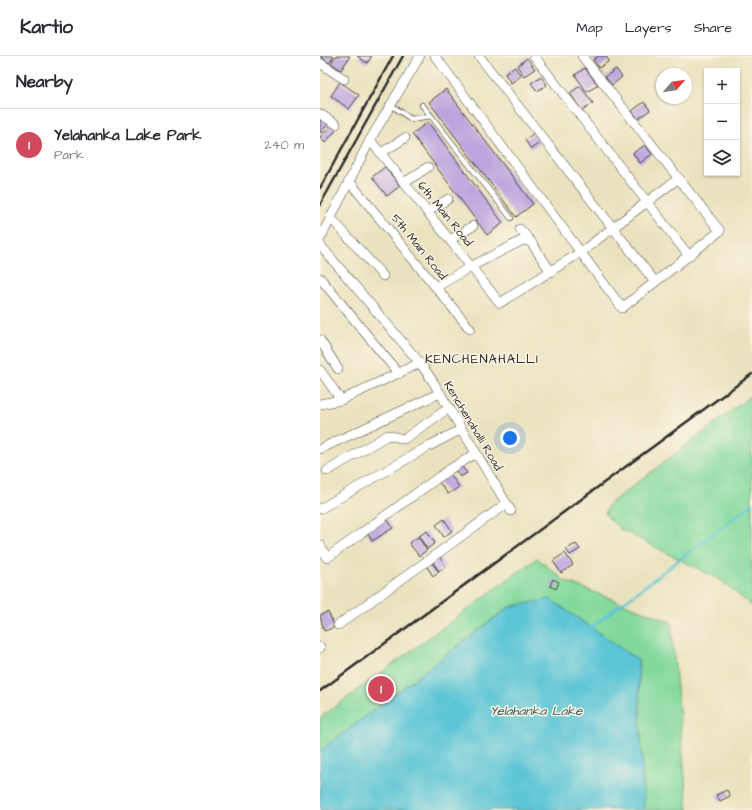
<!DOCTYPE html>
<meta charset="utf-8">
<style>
body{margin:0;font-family:"Architects Daughter",sans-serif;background:#f2f2f3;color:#2b2b33}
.controls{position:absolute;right:12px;top:12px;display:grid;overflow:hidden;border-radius:0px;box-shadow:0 1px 3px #0004}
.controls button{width:36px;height:36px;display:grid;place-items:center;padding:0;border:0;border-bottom:1px solid #e1e1e2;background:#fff;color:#2b2b33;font:20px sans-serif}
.compass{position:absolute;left:336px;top:12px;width:36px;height:36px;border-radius:50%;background:#fff;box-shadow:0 1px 3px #0004;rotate:61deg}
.you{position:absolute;left:190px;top:382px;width:14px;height:14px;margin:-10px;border:3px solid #fff;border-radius:50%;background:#1a73e8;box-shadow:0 0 0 6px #1a73e833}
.badge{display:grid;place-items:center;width:26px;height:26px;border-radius:50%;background:#d1495b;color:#fff;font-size:13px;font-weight:700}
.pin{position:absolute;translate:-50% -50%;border:2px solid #fff;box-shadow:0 1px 4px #0006}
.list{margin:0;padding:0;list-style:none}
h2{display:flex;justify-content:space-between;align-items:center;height:52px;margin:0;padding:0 16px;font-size:17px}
h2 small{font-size:13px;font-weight:400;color:#7c7c81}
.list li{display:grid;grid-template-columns:26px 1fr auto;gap:12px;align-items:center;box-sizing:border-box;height:72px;padding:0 16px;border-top:1px solid #e1e1e2}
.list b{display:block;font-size:15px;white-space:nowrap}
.list p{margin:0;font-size:13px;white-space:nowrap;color:#7c7c81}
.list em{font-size:13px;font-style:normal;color:#7c7c81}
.icon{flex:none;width:22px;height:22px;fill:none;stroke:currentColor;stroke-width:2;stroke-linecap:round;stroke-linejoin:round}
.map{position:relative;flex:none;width:432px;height:754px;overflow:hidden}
header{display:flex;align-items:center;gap:24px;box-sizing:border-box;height:56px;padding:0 20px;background:#fff;border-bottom:1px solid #e1e1e2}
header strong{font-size:19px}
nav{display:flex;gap:22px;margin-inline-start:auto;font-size:14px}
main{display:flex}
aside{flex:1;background:#fff}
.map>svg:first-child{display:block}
.green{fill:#83d99d;stroke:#578264}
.water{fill:#5bc5d6;stroke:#437880}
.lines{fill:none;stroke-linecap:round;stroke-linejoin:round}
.stream{stroke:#5bc5d6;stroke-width:2.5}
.building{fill:#bca5df}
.service-casing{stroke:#484641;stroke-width:6}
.minor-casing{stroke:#484641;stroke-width:10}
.service{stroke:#fff;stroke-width:4.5}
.minor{stroke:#fff;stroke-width:9}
.rail{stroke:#2b2b2b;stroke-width:2.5}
.labels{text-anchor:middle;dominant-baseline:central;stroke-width:3;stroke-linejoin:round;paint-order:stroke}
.street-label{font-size:12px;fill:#2b2b2b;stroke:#fcf5e5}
.neighbourhood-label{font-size:13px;letter-spacing:1px;fill:#2b2b2b;stroke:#fcf5e5}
.water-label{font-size:13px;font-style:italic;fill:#39595e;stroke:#fcf5e5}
</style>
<header>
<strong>Kartio</strong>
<nav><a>Map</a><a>Layers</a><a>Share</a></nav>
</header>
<main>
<aside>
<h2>Nearby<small></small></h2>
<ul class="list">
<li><span class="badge">1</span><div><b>Yelahanka Lake Park</b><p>Park</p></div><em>240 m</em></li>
</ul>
</aside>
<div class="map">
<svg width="432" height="754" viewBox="0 0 432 754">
<rect width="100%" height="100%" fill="#fcf5e5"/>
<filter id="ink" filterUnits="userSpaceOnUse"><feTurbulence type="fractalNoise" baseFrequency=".025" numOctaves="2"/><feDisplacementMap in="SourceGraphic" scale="8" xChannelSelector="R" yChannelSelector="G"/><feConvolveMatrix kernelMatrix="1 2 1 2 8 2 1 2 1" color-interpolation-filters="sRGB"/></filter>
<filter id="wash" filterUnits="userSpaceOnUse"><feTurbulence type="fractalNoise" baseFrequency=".012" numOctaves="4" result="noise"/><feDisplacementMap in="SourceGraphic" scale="16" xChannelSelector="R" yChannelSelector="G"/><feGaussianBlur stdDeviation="0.9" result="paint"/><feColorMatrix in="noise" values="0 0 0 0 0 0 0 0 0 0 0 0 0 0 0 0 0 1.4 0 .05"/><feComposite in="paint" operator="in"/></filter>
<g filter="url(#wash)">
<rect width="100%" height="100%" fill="#eae2be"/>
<!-- green -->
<g class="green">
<path d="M432,339V550L402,525L300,473L285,458L288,449Z"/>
<path d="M217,502L245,525L351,566L368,754H324L318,604L189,551L0,695V662Z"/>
</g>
<!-- water -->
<path class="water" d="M230,543L318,604L324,754H0V695L189,551Z"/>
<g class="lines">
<!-- stream -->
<path class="stream" d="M269,573L432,448"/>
</g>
<g id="blocks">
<!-- building -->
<g class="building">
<path d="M0,0H14L9,7Z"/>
<path d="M16,0H30L21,14L11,7Z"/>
<path d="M37,0H52L47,7Z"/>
<path d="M278,0H286L289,5L279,12L273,4Z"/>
<path d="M207,2L215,13L204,20L197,10Z"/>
<path d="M195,11L201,20L191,27L185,18Z"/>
<path d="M265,12L278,29L267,36L255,19Z"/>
<path d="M296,13L302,21L292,29L285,21Z"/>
<path d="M221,20L227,29L217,35L211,27Z"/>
<path d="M20,26L39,39L29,53L11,40Z"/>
<path d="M260,30L273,47L262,55L250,37Z"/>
<path d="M126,33L213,148L196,161L109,46Z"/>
<path d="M324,46L330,54L318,63L312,55Z"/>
<path d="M0,61L8,68L0,77Z"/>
<path d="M108,66L183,167L167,179L92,78Z"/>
<path d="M11,69L16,74L5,87L0,81Z"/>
<path d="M215,76L222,85L211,93L205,84Z"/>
<path d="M325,89L332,98L320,107L313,97Z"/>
<path d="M65,111L80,130L67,140L52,121Z"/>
<path d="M141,410L147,417L140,421L135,414Z"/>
<path d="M130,418L139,431L128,438L119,426Z"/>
<path d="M67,463L73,472L52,485L47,476Z"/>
<path d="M124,463L132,475L124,481L116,469Z"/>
<path d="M107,475L115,487L107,493L99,480Z"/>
<path d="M98,481L107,494L99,500L89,487Z"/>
<path d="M256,488L260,493L250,499L246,493Z"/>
<path d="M245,497L253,509L241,517L233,505Z"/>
<path d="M119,500L126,511L119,515L112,505Z"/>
<path d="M111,506L119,516L113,520L106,509Z"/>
<path d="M233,523L239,526L236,533L230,530Z"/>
<path d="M8,556L15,571L4,575L0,559Z"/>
<path d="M407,734L410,740L400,745L396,739Z"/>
</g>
</g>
</g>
<g filter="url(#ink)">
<use href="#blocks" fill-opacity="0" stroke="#484641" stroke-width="1"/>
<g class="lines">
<!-- service casing -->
<g class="service-casing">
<g id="service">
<path d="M71,49L91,63L111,60L191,162"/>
<path d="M102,49L111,60"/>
</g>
</g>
<!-- minor casing -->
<g class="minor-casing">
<g id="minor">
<path d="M115,0L302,252L400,175L262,0"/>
<path d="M159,0L335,226"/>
<path d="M214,0L327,146L359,122"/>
<path d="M0,7L24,23"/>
<path d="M0,58L16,68"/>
<path d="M50,84L180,247L261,196L327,146L369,200"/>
<path d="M61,97L85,82"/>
<path d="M29,125L150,273"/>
<path d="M84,127L108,111"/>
<path d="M107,156L128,143"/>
<path d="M10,161L63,220"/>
<path d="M200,173L211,186"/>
<path d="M0,183L50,84L100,0"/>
<path d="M130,184L153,170"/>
<path d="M0,189L100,307L112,324L191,455"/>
<path d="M0,222L79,318"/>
<path d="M116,231L152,210L203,184L211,186L231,216"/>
<path d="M0,284L18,313"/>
<path d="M0,314L21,344"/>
<path d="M0,348L21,344L100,307"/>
<path d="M0,393L120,337"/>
<path d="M7,415L68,379L84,383L129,352"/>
<path d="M0,453L109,390L140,374"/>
<path d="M0,489L7,502L130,413L155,398"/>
<path d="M18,569L186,448"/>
<path d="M0,591V592"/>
</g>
</g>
<!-- service -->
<use href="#service" class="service"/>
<!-- minor -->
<use href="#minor" class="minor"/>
<!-- rail -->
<g class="rail">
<path d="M0,132L73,0"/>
<path d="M0,149L83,0"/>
<path d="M0,635L432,318"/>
</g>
</g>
</g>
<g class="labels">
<!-- street labels -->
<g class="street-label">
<text transform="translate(125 158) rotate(51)">6th Main Road</text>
<text transform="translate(99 191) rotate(51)">5th Main Road</text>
<text transform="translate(153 370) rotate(59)">Kenchenahalli Road</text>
</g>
<!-- neighbourhood labels -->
<g class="neighbourhood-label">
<text x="162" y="303">KENCHENAHALLI</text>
</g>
<!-- water labels -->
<g class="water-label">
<text x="216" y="655">Yelahanka Lake</text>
</g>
</g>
</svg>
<div class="controls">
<button>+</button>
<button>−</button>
<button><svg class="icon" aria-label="layers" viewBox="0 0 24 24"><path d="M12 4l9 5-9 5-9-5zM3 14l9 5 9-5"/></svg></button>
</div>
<svg class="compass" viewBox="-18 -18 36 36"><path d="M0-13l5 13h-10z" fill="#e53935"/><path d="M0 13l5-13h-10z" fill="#7c7c81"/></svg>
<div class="you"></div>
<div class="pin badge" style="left:61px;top:633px">1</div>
</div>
</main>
